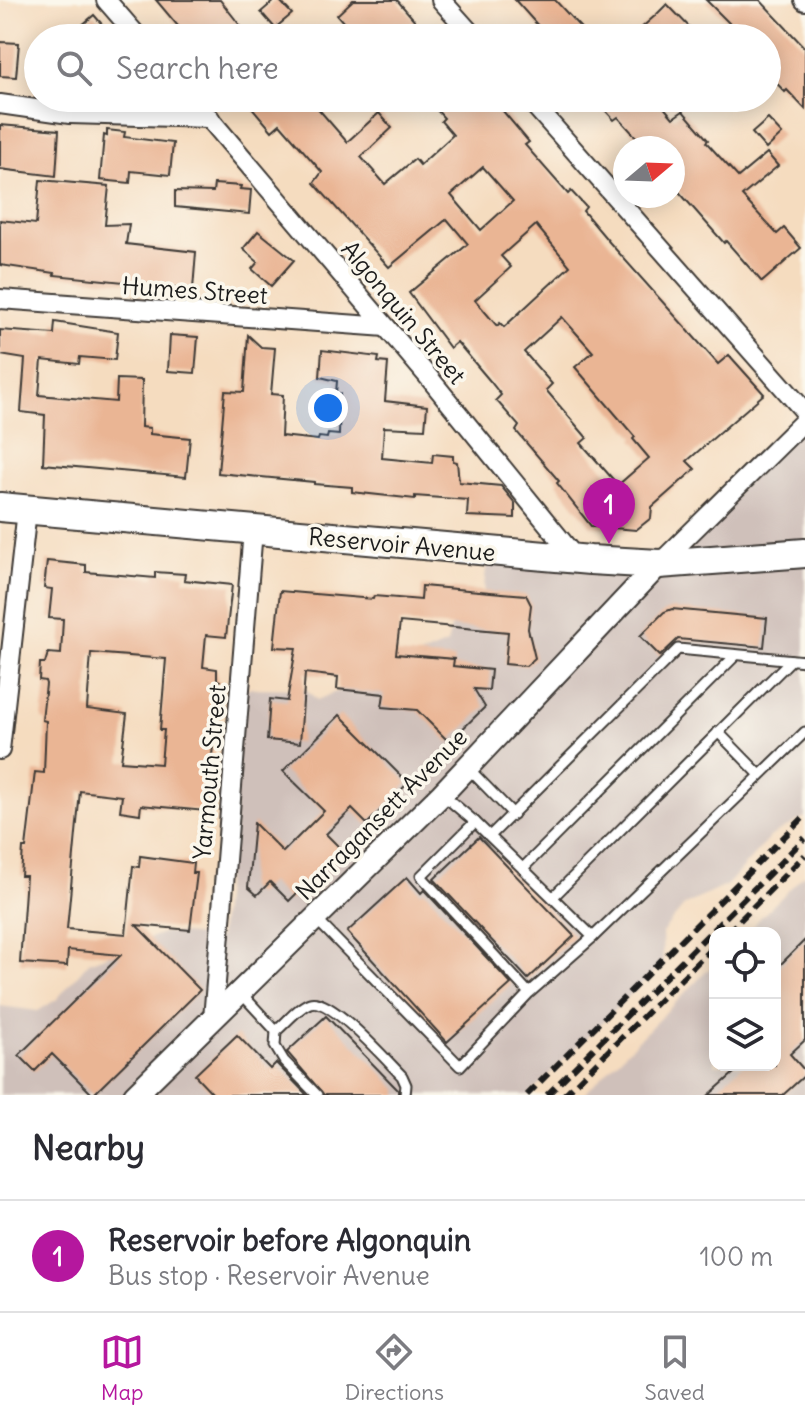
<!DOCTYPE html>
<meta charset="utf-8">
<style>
body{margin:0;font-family:Delius,sans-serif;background:#f7f7f7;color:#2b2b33}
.controls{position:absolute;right:24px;bottom:24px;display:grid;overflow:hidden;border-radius:16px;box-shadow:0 4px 20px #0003}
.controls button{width:72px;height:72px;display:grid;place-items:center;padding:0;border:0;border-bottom:2px solid #e1e1e2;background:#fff;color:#2b2b33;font:40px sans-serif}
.compass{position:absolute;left:613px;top:136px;width:72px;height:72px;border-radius:50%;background:#fff;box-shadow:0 4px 20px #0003;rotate:71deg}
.you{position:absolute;left:328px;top:408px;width:28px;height:28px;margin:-20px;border:6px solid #fff;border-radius:50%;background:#1a73e8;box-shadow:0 0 0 12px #1a73e833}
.badge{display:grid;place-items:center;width:52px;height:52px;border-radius:50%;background:#b5179e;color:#fff;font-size:26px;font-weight:700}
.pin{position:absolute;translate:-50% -66px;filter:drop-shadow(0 2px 4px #0008)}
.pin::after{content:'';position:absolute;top:42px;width:28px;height:24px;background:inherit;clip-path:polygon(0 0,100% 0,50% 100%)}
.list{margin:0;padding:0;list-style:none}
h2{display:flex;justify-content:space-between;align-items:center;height:104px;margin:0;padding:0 32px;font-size:34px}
h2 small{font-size:26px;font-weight:400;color:#7c7c81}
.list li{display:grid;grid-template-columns:52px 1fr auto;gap:24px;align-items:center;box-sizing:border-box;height:112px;padding:0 32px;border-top:2px solid #e1e1e2}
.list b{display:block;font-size:30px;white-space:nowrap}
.list p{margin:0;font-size:26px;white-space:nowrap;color:#7c7c81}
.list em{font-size:26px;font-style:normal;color:#7c7c81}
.icon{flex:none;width:44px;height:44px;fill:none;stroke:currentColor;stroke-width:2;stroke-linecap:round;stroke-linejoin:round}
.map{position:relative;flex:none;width:805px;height:1095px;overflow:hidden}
.search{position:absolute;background:#fff;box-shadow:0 4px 20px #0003;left:24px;right:24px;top:24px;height:88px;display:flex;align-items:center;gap:20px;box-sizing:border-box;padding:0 28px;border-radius:44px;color:#7c7c81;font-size:30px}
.sheet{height:216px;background:#fff}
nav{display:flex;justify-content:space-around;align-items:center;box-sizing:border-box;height:112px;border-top:2px solid #e1e1e2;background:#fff;font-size:22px;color:#7c7c81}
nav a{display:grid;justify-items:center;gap:4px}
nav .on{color:#b5179e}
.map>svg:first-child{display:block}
.industrial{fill:#cfc0ba}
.building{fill:#eab594;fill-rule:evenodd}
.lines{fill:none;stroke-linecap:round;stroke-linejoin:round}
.service-casing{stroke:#3d3934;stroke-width:13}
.minor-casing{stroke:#3d3934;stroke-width:22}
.tertiary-casing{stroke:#3d3934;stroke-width:26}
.primary-casing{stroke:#3d3934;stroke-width:32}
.service{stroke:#fff;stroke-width:9}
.minor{stroke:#fff;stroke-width:18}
.tertiary{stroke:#fff;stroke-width:22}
.primary{stroke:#fff;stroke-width:28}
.rail{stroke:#1c1c1c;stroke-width:6;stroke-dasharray:12 6;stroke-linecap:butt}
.labels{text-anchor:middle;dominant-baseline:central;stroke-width:7;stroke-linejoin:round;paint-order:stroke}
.street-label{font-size:24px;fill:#1c1c1c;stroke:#fbf7ec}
</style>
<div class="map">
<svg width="805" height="1095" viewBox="0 0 805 1095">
<rect width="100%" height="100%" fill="#fbf7ec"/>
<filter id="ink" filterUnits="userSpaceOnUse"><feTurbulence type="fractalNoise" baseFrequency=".0125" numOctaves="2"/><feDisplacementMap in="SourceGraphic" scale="16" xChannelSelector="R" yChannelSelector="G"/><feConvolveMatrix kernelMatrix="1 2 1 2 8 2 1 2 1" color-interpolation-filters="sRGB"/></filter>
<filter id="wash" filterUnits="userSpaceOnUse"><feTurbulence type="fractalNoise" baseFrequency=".006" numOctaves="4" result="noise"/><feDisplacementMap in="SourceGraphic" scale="32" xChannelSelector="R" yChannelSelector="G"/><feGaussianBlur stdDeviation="1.8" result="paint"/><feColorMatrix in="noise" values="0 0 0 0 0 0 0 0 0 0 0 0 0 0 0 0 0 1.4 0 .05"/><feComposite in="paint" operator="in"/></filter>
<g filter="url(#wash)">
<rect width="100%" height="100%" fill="#f5dcbf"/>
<!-- industrial -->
<g class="industrial">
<path d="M805,423V817L771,836L727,885L685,905L662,933L663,963L528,1095H0V1006L38,1011L57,999L89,962L165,932L219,938L244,688L306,689L317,700L447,644L453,620L482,605L487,560L649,566Z"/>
<path d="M805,874V1095H583L715,963V1065H775V933H745Z"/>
</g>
<g id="blocks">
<!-- building -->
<g class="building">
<path d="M156,0H220L250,38H188Z"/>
<path d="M275,0H279L292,14L275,28L261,12Z"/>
<path d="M353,0H397L430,38H357L337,15Z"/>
<path d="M515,0H555L590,38H549Z"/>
<path d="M706,0H760L805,48V109L787,90L785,92L767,73V38H744Z"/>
<path d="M667,4L700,38H630L657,14Z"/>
<path d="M94,15L114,38H67Z"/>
<path d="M0,42L19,43L16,77L0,76Z"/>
<path d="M244,98H309L347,142L379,113L392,128L361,157L385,184L415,159L420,165L453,135L441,121L444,118L426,98H492L529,142L525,145L568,194L571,191L586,207L583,211L610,243L718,364L729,355L764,394L687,461L695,469L652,507L651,518L636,530L591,526L557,483L559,481L516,431L519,426L496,400L501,395L490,381L457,342L450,348L409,293L468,244L447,219L389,267L314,183L322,172L280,124L272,131ZM483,167L513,201L481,230L451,195ZM536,225L570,266L504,327L500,323L497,326L475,300L511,267L501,256ZM562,317L593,352L575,367L635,437L633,439L649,458L618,485L581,443L587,438L546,390L552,384L524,352Z"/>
<path d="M594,98H656L673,118L683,111L708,140L706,142L738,177L767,153L778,166L742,196L777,234L784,228L801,248L762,282L726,241L724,243L673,185V148H646L618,117L614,120Z"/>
<path d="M768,119L782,134L766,149L752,133Z"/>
<path d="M0,125L59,130L56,176L0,169Z"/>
<path d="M107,130L125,132L124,137L173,143L170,175L131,171L130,183L100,180L104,135L107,136Z"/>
<path d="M40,180L109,186L105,225L129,224L126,244L196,252L193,289L54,275L55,273L0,265V220L36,224Z"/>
<path d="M214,184L241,186L240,189L251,190L249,214L175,207V191L213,192Z"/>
<path d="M258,231L294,260L271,286L252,269L258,262L243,249Z"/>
<path d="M55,322L118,332L115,360L80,357L79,364L42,360L39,395L116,402L117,379L142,380L141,427L150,428V434L190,438L186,477L43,464L45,415L21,412L25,359L0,355V330L54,334Z"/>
<path d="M170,335L198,337L195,373L168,371Z"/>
<path d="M248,335L261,347L275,348L271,394L283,395L281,436L318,440L319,437L327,438L328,434L339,435L340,394L336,393L337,381L320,377L322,350L379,357L378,362L388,363L385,401L427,406L425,429L384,427L382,458L432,463L433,454L453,456V461L457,462L459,482L501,486L515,503V518L467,516L468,500L415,496V499L352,492V487L314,484V482L218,473L225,391L244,392Z"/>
<path d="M47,561L86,565V572L155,578V572L185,574L184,580L232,585L226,637L206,635L203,667L217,669V680L220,681L206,811L141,805L140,814L120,811L122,796L80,791L67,929L126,934L133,866L139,867L140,856L193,863L192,873H197L190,930L136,925L200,990L93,1095L52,1054L35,1071L19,1055L121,955L68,950L67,966L20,963L26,876H21L23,848H26L35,772L44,773L46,721L42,720L46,684L45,681L39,680L40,663H45L48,653L61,654L63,619L49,618L52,589L44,588ZM91,653L166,659L160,730H164L161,764L121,761L127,714L87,709Z"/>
<path d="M422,586L526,595L531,605L528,629L535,658L526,666L505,664L508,632L400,622L396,654L454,659L453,666L491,670L489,690L474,689L485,707L449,742L417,710L382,707L384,694L337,689L338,677L305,673L300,743L267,740L270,699L287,701L296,648L274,647L280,591L373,599L374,596L421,600Z"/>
<path d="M672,609L767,618L764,647L678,639L660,656L640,636L664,612Z"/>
<path d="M340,715L408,783L367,824L352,809L326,834L341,849L289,901L270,882L257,895L248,887L254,823L283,852L324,811L283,771Z"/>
<path d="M479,837L574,936L528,979L434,879Z"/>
<path d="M407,877L421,893L424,890L511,984L447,1042L347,932Z"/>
<path d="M805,940V1040L790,1054L805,1071V1075L783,1095H709L743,1065H775V970Z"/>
<path d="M326,1016L398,1090V1095H324L287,1052Z"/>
<path d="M237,1035L270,1069L276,1063L307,1095H214L195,1075Z"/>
</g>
</g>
</g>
<g filter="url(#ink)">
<use href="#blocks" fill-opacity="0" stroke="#3d3934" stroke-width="2"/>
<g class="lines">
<!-- service casing -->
<g class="service-casing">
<g id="service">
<path d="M718,732L760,775"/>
<path d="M469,769L513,814"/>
<path d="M442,794L475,822"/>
<path d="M490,836L678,649L805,661"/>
<path d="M523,868L736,655"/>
<path d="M553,897L791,660"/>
<path d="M315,918L460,1066L529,993L593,937L475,822L421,876L529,993"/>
<path d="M593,937L805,732"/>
<path d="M240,992L276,1031"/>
<path d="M317,1095L284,1061L275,1046L276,1031C286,1023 298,1007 310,1003C330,996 387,1061 402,1076L406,1085L405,1095"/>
</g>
</g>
<!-- minor casing -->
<g class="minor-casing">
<g id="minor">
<path d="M106,0L139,38"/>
<path d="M441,0L475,38"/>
<path d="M804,0L805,1"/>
<path d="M192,98L431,380L577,560"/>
<path d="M528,98L805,412"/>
<path d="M0,104L70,114L210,118"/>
<path d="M0,299L386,327"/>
<path d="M659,564L805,420"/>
<path d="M0,750L27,510"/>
<path d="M213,1019L253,530"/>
</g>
</g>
<!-- tertiary casing -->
<g class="tertiary-casing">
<path id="tertiary" d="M135,1095L442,794L659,564"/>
</g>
<!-- primary casing -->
<g class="primary-casing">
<path id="primary" d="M0,507L590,560L659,564L805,553"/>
</g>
<!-- service -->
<use href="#service" class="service"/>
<!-- minor -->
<use href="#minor" class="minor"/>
<!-- tertiary -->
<use href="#tertiary" class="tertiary"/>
<!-- primary -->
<use href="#primary" class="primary"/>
<!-- rail -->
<g class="rail">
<path d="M727,933L805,855"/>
<path d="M527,1095L805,816"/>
<path d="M547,1095L805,838"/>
<path d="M564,1095L715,945"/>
</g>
</g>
</g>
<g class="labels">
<!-- street labels -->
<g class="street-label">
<text transform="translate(195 290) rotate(4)">Humes Street</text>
<text transform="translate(404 312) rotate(50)">Algonquin Street</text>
<text transform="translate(402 544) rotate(5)">Reservoir Avenue</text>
<text transform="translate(209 772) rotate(-85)">Yarmouth Street</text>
<text transform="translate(381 814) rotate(-45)">Narragansett Avenue</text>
</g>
</g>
</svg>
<div class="controls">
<button><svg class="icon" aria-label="locate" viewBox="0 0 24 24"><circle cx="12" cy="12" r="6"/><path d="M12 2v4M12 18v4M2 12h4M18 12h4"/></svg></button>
<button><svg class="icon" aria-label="layers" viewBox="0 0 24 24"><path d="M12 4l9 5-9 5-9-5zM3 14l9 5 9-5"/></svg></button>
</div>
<svg class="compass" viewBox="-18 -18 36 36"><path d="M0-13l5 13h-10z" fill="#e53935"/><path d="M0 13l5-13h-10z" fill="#7c7c81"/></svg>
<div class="you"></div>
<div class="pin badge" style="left:609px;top:544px">1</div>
<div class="search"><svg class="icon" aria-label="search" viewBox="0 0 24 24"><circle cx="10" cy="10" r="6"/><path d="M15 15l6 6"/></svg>Search here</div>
</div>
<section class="sheet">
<h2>Nearby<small></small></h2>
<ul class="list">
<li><span class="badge">1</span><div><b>Reservoir before Algonquin</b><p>Bus stop · Reservoir Avenue</p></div><em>100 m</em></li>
</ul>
</section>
<nav>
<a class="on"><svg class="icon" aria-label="map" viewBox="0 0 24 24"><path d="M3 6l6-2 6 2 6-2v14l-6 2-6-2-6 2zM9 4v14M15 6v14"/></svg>Map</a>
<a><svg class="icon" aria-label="directions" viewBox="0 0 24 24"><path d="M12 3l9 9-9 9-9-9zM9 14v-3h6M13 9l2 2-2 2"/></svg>Directions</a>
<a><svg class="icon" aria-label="saved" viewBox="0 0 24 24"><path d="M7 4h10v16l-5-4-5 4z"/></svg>Saved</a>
</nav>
